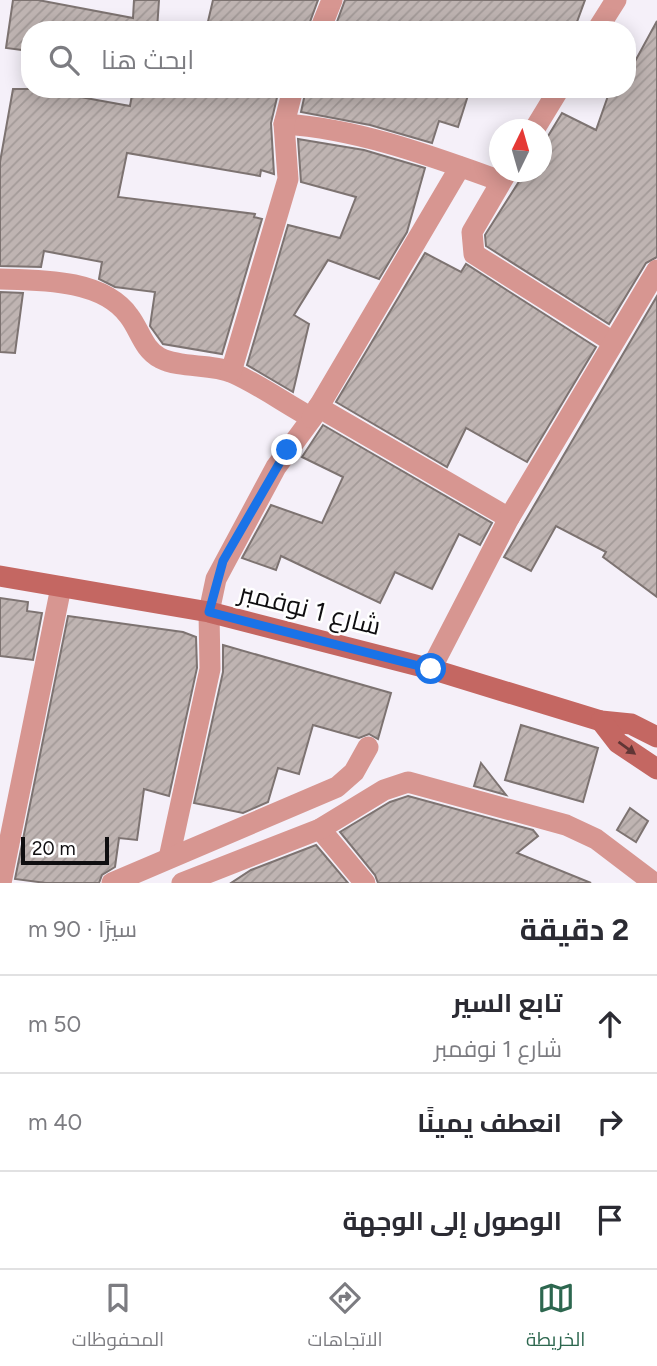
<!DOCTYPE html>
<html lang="ar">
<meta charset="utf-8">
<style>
body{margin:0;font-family:Figtree,Cairo,sans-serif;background:#f7f7f7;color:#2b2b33;direction:rtl}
.compass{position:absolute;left:489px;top:119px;width:63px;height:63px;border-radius:50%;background:#fff;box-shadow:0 4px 18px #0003;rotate:5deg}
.scale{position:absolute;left:21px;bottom:18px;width:88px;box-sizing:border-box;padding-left:7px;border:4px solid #0f0e10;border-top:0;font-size:19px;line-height:24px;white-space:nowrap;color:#0f0e10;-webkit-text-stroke:5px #fff;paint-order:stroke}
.stop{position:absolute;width:21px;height:21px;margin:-16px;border:5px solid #1a73e8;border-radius:50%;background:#fff}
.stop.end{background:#1a73e8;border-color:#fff;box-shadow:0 2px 7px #0008}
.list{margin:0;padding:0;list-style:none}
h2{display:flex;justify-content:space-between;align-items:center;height:91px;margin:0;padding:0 28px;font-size:30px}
h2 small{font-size:23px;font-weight:400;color:#7c7c81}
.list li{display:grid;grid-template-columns:46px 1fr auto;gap:21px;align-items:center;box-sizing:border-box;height:98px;padding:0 28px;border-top:2px solid #e1e1e2}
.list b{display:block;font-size:26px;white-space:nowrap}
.list p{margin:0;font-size:23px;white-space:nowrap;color:#7c7c81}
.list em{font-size:23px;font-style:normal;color:#7c7c81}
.icon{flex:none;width:38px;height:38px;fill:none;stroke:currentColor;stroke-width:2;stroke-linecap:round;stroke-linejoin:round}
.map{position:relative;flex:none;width:657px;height:883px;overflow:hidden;direction:ltr}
.search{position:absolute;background:#fff;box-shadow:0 4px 18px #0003;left:21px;right:21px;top:21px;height:77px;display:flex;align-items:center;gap:18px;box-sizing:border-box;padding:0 24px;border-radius:28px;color:#7c7c81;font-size:26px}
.sheet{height:385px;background:#fff}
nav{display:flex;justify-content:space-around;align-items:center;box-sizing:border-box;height:98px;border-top:2px solid #e1e1e2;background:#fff;font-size:19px;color:#7c7c81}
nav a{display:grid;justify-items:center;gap:4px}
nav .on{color:#2d674f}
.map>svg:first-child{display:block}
.building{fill:url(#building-hatch);stroke:#7d7371;stroke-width:2}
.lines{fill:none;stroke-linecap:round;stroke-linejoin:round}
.minor{stroke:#d79691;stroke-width:21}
.secondary{stroke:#c46762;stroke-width:21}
.oneway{fill:#603635}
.route{stroke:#1a73e8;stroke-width:9}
.labels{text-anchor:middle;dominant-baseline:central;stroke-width:5;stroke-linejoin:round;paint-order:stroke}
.street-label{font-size:26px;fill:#0f0e10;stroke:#fff}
</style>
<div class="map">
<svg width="657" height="883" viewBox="0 0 657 883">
<defs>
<pattern id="building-hatch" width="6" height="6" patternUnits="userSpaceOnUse" patternTransform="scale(1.75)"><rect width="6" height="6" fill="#bfb4b2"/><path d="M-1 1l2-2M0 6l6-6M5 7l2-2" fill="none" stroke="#a39a98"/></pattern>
</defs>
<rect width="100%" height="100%" fill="#f5f0f9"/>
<!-- building -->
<g class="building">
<path d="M13,0H38L133,18L134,0H159L157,30H30V51L6,48Z"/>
<path d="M213,0H318L307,30H206Z"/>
<path d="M345,0H585L574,30H334Z"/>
<path d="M657,21V257L646,263L609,324L486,246L485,235L525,172H542V146L562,113L596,130L609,93L616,96L620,89H627V76Z"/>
<path d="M13,89H70L69,95L130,106L133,89H279L271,123L274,174L261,170L260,176L127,153L118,197L255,214L254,217L262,219L222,354L163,344L150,326L155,292L115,287L99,279L102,262L44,251L41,267L0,266V162Z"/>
<path d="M306,89H470L458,127L439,121L432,143L370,125L301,112Z"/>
<path d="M298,139L364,150L425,168L407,232L379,279L328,260L294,315L309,324L293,392L247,365L288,225L340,238L356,197L301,182Z"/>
<path d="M425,253L461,272L466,264L596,347L527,462L466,428L447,467L336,402Z"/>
<path d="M0,292L23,293L15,353L0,352Z"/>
<path d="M657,296V597L603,557L606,552L556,526L531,571L504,557Z"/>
<path d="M323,425L492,523L480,545L459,534L432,589L395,572L380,603L281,556L276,570L242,558L271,505L322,523L343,477L302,457Z"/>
<path d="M0,598L28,602L27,611L42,613L33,660L0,656Z"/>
<path d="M68,616L183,632L196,637L197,668L169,796L144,789L137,840L119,838L115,867L102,875L99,883H46L15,879Z"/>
<path d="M223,645L391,693L378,739L369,734L359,738L313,725L299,774L278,768L268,802L243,813L194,803L223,672Z"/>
<path d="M521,725L598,748L583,802L505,780Z"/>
<path d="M481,763L506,795L474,786Z"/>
<path d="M408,796L533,830L538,836L517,853L591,883H378L375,875L340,832L390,802Z"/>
<path d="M630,808L648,821L636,842L617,830Z"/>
<path d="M316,845L348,883H231L251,870Z"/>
</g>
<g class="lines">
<!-- minor -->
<g class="minor">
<path d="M320,30L332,0"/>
<path d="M597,30L616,0"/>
<path d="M284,124C359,129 431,156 501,181"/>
<path d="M534,130L559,89"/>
<path d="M507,172L472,232L474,254L613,342"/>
<path d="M0,279C40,280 103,279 129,316C140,330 143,349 160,358C182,369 211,363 233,373C260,385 286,404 312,418L276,467L216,579L209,612L210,669L169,858"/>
<path d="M231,372L288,179L284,124L293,89"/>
<path d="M318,407L509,518"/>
<path d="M312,418L460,167"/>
<path d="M431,669L509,518L657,270"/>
<path d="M320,829L365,883"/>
<path d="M1,883L61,587"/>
<path d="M112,883L337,787L354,772L368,747"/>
<path d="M182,883L320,829L384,790L408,782L566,825L596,839L654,883"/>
</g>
<!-- secondary -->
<g class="secondary">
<path d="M0,576L209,612L431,669L601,721L631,724L657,737"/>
<path d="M601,721L618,743L657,769"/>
</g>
</g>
<!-- one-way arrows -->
<defs><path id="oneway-solid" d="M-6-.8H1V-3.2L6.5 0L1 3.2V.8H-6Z" transform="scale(1.75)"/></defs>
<use class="oneway" href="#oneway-solid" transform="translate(627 748) rotate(36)"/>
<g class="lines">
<!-- route -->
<path class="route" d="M287,450L223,561L209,612L431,669"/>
</g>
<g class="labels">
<!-- street labels -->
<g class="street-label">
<text transform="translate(310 609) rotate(14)">شارع 1 نوفمبر</text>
</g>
</g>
</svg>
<svg class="compass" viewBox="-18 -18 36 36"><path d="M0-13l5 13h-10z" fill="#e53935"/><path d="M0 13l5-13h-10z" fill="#7c7c81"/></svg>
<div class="scale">20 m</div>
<div class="stop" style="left:431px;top:669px"></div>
<div class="stop end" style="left:287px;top:450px"></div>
<div class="search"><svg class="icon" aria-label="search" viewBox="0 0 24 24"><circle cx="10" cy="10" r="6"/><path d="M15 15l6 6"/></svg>ابحث هنا</div>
</div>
<section class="sheet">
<h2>2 دقيقة<small>سيرًا · 90 m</small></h2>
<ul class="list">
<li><svg class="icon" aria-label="ahead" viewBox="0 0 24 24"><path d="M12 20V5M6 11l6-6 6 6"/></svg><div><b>تابع السير</b><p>شارع 1 نوفمبر</p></div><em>50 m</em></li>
<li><svg class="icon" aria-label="right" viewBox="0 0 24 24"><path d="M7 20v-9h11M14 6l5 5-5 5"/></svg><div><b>انعطف يمينًا</b></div><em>40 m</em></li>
<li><svg class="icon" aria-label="arrive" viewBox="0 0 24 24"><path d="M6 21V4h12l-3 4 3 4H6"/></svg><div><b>الوصول إلى الوجهة</b></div></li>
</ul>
</section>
<nav>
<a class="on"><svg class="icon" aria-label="map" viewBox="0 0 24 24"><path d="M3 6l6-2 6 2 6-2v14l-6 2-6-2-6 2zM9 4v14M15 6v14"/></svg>الخريطة</a>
<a><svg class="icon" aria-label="directions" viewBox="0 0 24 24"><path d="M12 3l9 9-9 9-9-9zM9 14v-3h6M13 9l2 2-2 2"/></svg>الاتجاهات</a>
<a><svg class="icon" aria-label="saved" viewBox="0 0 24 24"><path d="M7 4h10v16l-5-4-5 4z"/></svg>المحفوظات</a>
</nav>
